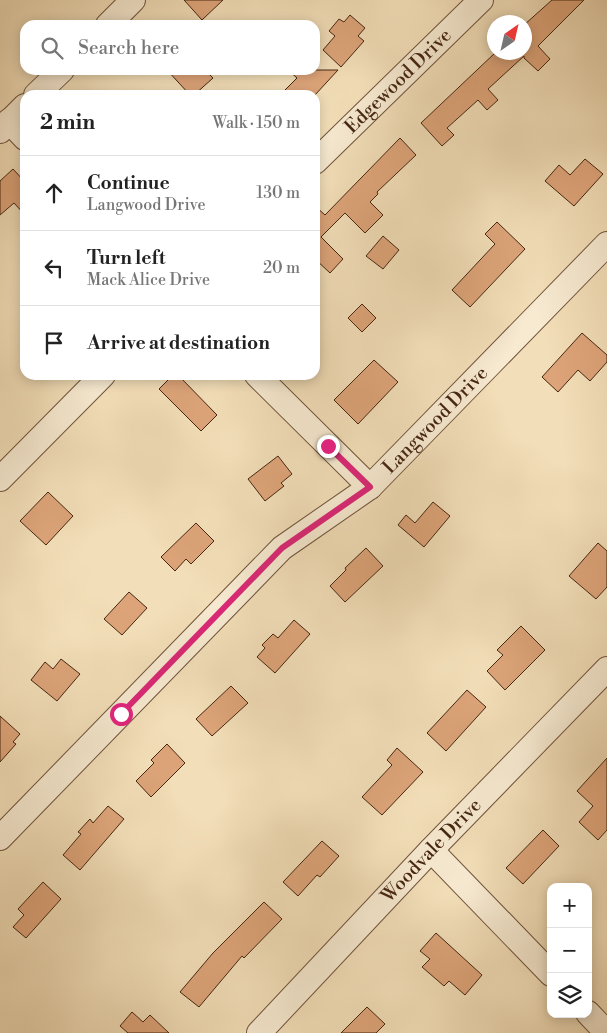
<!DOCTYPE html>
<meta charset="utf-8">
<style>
body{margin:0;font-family:"Libre Bodoni",serif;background:#f6f6f6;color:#222}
.controls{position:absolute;right:15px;bottom:15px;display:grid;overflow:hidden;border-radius:10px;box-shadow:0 2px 12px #0003}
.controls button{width:45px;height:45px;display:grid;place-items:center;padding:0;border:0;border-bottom:1px solid #e0e0e0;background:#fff;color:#222;font:25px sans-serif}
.compass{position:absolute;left:487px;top:15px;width:45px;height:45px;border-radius:50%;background:#fff;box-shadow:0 2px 12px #0003;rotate:34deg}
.stop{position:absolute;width:15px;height:15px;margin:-11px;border:4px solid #db2777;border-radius:50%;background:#fff}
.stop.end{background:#db2777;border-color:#fff;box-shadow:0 1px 5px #0008}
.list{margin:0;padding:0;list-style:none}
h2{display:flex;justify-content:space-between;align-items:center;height:65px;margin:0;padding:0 20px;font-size:21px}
h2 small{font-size:16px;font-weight:400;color:#767676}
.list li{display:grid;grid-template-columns:32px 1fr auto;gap:15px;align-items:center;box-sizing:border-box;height:75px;padding:0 20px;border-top:1px solid #e0e0e0}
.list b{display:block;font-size:19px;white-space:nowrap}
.list p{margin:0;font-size:16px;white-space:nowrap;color:#767676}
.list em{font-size:16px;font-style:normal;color:#767676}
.icon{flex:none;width:28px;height:28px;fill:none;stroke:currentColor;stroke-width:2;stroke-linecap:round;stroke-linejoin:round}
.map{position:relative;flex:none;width:607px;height:1033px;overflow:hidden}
.search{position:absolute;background:#fff;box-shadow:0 2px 12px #0003;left:20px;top:20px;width:300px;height:55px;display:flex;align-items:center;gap:12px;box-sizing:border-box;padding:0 18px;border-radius:15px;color:#767676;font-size:19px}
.panel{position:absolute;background:#fff;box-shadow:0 2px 12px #0003;left:20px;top:90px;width:300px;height:290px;border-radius:15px}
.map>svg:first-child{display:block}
.building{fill:#dda479;stroke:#452611}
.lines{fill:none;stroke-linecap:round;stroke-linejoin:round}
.minor-casing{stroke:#70543b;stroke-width:26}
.minor{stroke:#f7ead1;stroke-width:24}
.route{stroke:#db2777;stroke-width:6}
.labels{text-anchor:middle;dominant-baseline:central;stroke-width:5;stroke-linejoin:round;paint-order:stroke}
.street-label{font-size:19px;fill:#452611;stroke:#f7ead1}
</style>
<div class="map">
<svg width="607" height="1033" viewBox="0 0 607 1033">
<rect width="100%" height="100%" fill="#f2deb8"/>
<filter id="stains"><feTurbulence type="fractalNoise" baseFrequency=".004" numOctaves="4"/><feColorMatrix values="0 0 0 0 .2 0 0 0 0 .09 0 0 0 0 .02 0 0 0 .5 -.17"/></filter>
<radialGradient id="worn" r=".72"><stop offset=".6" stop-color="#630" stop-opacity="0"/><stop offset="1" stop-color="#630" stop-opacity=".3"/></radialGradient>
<!-- building -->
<g class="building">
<path d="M184,0H223L202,20Z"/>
<path d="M552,0H584L538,46L550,59L538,71L524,58V56L488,89L498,100L487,110L478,100L447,128L454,135L442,146L421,123L496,52H524V25Z"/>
<path d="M350,15L365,28L358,36L364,41L341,67L323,50L335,36L329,31L339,19L344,22Z"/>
<path d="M167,70H205L213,78L194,95H190Z"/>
<path d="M288,70H338L315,95H280L297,78Z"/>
<path d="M400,138L416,155L377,192L378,194L370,202L383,215L365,233L345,213L321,237L343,259L330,273L315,259V206L325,215Z"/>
<path d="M585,159L603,174L574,206L545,181L559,165L570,175Z"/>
<path d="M13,169L25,182V215L14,203L0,215V181Z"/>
<path d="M497,222L525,249L470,307L452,290L495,244L485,234Z"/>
<path d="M383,236L399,250L383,269L366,256Z"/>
<path d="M362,304L376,318L362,332L348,318Z"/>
<path d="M582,333L607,355V362L590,381L578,370L558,392L542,377Z"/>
<path d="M374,360L398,382L358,424L334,400Z"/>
<path d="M173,375H178L217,415L201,431L159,389Z"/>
<path d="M278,456L292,474L281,483L284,486L265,501L248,479Z"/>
<path d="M48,492L73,516L46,545L20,521Z"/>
<path d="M433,502L450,516L424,547L398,525L406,515L415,523Z"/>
<path d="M196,523L214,541L191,564L186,559L175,571L161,557Z"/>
<path d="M598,543L607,551V587L596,599L569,576Z"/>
<path d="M366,548L383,566L345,602L330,586L346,570L345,568Z"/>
<path d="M129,592L147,608L122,635L104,619Z"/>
<path d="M294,620L310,634L275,673L257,657L265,648L262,645L273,634L278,638Z"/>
<path d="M521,626L545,650L505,690L487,671L503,655L497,650Z"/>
<path d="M61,659L80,674L57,701L31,680L45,662L53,669Z"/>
<path d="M231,686L248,703L212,736L196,719Z"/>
<path d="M467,690L486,707L446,751L427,733Z"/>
<path d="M0,716L20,734L13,742L16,744L0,762Z"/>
<path d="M167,744L185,763L151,797L136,781L154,763L151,760Z"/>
<path d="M397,748L423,772L382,815L362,797L392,765L387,760Z"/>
<path d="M607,758V830L598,840L579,822L593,806L577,791Z"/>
<path d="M108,806L124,819L80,870L63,855L81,834L78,832L90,819L93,823Z"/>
<path d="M543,830L559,846L523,884L506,868Z"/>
<path d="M322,841L339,856L320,877L317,875L298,896L283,882Z"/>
<path d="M43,882L61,899L26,938L13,927L24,915L18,909Z"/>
<path d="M264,902L282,919L244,958L242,956L199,1007L180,992L213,953Z"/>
<path d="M436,933L482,975L465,995L449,981L444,986L422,967L430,959L420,951Z"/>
<path d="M367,1007L385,1024L376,1033H341Z"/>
<path d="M132,1012L143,1022L150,1015L169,1033H128L120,1026Z"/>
</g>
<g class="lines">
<!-- minor casing -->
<g class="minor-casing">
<g id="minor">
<path d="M108,25L133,0"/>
<path d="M36,95L62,70"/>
<path d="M9,121L25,138"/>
<path d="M0,131L25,106"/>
<path id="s1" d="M315,162L481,0"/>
<path d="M257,375L370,487"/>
<path d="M0,479L103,375"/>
<path id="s2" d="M0,838L282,548L370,487L607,244"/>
<path d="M431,850L551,974"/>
<path d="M588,1013L607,1033"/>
<path id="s3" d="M259,1033L431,850L607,669"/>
</g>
</g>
<!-- minor -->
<use href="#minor" class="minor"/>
</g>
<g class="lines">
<!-- route -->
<path class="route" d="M121,714L282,548L370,487L328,446"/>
</g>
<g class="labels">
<!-- street labels -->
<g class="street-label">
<text stroke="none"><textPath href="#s1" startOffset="116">Edgewood Drive</textPath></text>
<text stroke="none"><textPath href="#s2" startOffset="605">Langwood Drive</textPath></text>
<text stroke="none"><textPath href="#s3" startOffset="251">Woodvale Drive</textPath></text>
</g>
</g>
<rect width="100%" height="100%" filter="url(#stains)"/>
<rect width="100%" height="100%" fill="url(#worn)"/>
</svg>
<div class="controls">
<button>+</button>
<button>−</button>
<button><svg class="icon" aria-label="layers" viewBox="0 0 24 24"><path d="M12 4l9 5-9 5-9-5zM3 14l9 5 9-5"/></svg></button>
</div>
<svg class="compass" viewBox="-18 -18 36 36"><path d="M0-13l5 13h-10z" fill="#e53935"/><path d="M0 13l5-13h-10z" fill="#767676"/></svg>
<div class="stop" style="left:121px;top:714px"></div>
<div class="stop end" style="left:328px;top:446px"></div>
<div class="search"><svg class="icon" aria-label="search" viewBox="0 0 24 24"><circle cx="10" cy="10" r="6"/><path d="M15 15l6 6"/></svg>Search here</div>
<section class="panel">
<h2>2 min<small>Walk · 150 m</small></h2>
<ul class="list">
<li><svg class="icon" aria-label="ahead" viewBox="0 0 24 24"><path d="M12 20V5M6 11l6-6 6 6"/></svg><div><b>Continue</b><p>Langwood Drive</p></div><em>130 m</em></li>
<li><svg class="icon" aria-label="left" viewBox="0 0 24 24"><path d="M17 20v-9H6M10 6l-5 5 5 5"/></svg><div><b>Turn left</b><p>Mack Alice Drive</p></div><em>20 m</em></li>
<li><svg class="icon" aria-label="arrive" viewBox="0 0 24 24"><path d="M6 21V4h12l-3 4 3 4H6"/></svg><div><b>Arrive at destination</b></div></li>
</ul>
</section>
</div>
